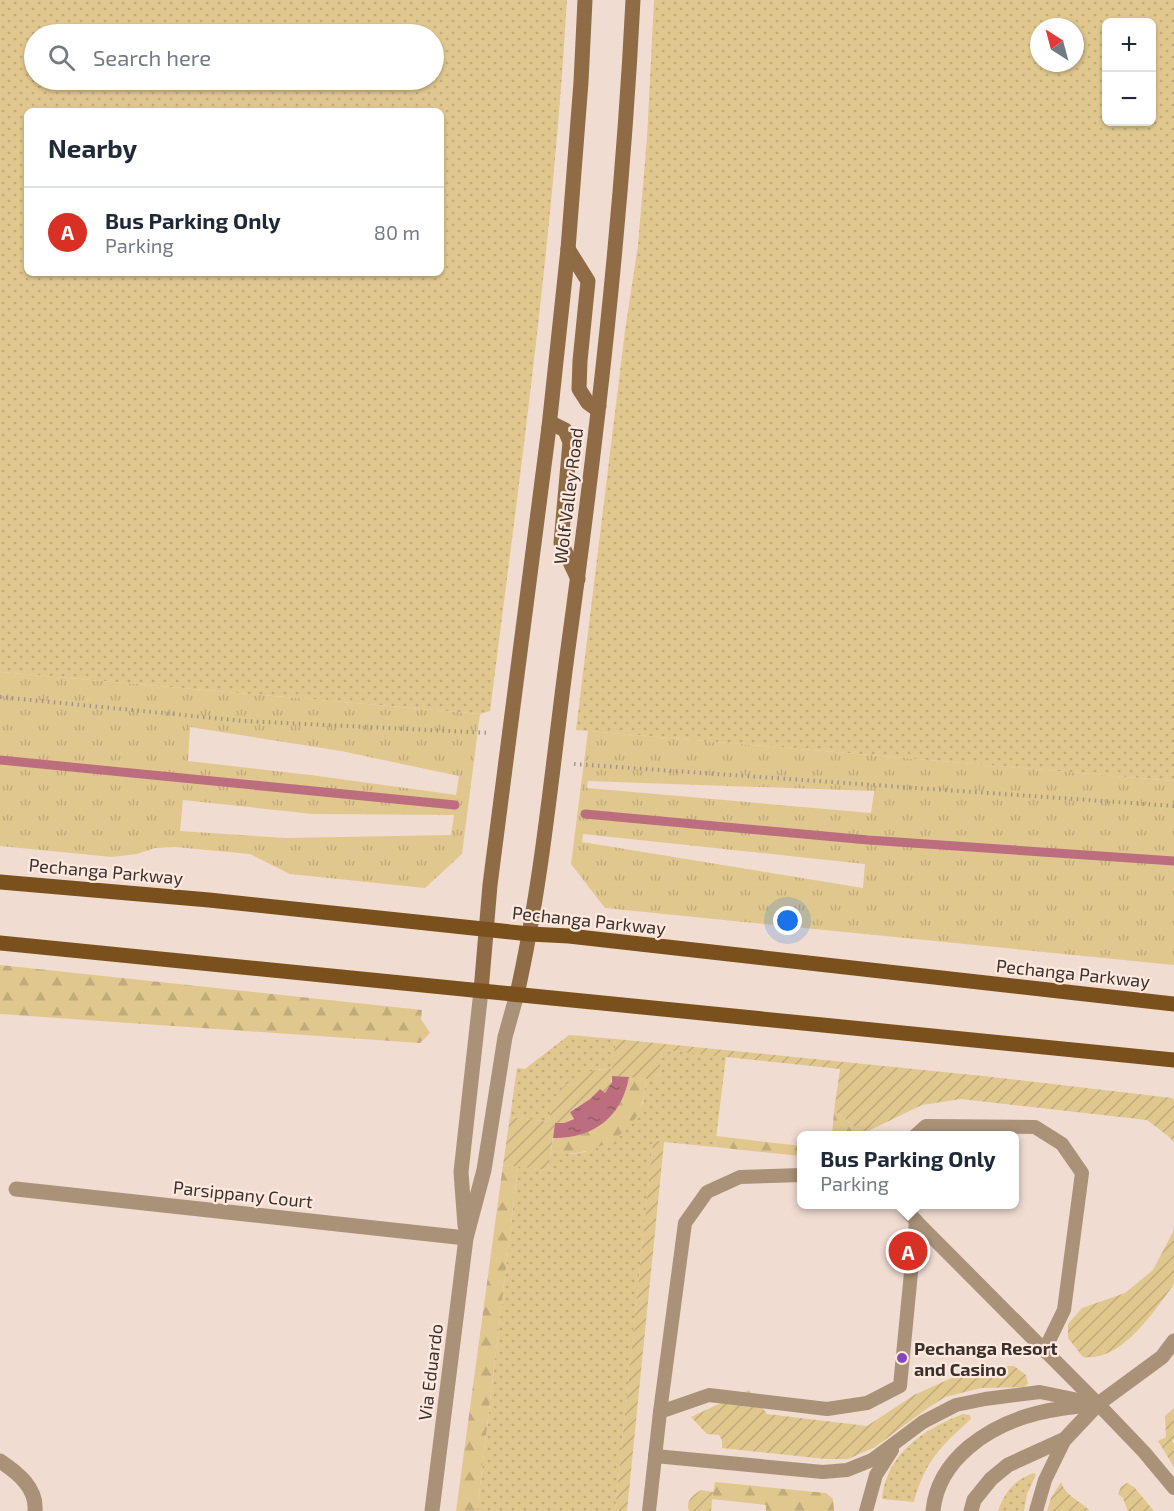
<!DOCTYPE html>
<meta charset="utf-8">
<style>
body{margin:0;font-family:"Exo 2",sans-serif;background:#f6f6f7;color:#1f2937}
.controls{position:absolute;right:18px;top:18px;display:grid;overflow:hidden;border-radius:9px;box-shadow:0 2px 4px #0004}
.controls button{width:54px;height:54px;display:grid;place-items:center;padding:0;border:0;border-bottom:2px solid #e0e1e3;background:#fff;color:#1f2937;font:30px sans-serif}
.compass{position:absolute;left:1030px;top:18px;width:54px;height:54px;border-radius:50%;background:#fff;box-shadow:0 2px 4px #0004;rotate:324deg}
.you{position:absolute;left:788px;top:921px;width:21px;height:21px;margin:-15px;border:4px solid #fff;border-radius:50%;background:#1a73e8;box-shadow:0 0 0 9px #1a73e833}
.badge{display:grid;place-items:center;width:39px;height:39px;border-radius:50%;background:#d93025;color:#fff;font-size:20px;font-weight:700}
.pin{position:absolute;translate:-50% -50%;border:3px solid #fff;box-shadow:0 2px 6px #0006}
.popup{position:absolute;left:797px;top:1131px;width:222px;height:78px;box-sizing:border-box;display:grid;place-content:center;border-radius:9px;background:#fff;filter:drop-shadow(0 2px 4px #0005);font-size:20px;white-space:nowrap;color:#747a83}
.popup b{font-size:22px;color:#1f2937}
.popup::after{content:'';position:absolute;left:50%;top:100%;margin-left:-12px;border:12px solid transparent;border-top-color:#fff}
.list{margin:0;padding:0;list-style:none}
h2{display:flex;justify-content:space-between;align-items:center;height:78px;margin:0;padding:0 24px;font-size:26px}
h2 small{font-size:20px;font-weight:400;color:#747a83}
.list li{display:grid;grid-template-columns:39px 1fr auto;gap:18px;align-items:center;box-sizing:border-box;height:90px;padding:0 24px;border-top:2px solid #e0e1e3}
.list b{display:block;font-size:22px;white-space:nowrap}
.list p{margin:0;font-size:20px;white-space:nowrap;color:#747a83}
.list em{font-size:20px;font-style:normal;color:#747a83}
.icon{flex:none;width:33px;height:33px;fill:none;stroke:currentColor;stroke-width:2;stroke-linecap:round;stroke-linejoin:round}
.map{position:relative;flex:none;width:1174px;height:1511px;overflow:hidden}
.search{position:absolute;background:#fff;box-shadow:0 2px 4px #0004;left:24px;top:24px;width:420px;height:66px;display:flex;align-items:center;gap:15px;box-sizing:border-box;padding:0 21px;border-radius:33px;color:#747a83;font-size:22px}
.panel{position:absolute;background:#fff;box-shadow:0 2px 4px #0004;left:24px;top:108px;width:420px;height:168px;border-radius:9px}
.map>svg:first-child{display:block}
.grass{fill:url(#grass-dots);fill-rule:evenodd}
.forest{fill:url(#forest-firs)}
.park{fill:url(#park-tufts);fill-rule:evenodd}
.garden{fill:url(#garden-furrows)}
.water{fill:url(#water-ripples)}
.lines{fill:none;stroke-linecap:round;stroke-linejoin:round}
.stream{stroke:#bc6d7e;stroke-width:9}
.path{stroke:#a4948c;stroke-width:4;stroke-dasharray:1.5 4.5;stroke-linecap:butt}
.lane{stroke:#aa9279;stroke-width:14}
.street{stroke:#aa9279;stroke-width:15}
.secondary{stroke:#8f6b46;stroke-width:15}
.primary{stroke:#7a501d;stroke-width:15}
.poi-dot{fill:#8747bb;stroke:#ffe9de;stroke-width:2}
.labels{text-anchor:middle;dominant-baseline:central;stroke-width:4.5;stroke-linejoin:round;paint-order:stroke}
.street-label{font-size:18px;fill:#39312d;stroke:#ffe9de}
.poi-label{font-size:18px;font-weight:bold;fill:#39312d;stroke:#ffe9de;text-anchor:start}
</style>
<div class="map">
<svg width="1174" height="1511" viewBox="0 0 1174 1511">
<defs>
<pattern id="grass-dots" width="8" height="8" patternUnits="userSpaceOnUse" patternTransform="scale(1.5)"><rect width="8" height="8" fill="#e0c78e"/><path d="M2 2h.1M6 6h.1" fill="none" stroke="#c1ab7b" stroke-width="1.8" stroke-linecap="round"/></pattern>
<pattern id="forest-firs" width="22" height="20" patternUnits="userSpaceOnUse" patternTransform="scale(1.5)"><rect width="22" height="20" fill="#e0c78e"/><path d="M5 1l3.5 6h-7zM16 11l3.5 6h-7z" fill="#c1ab7b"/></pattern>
<pattern id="park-tufts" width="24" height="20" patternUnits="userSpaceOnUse" patternTransform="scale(1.5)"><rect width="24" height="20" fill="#e0c78e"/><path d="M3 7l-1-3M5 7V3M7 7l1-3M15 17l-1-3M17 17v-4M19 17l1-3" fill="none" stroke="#c1ab7b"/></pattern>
<pattern id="garden-furrows" width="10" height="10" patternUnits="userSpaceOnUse" patternTransform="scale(1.5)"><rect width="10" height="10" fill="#e0c78e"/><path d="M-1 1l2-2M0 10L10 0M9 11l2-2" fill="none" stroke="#c1ab7b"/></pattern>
<pattern id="water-ripples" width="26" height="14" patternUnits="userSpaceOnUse" patternTransform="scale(1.5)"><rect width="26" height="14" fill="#bc6d7e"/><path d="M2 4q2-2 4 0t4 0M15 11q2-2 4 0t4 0" fill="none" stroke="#9a5a68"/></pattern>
</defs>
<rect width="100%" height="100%" fill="#f1dcd1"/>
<!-- grass -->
<g class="grass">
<path d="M0,0H567C553,238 520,475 490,711L480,714L0,672ZM34,34H434V80H34ZM27,111H441V273H27Z"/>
<path d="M654,0H1174V781L576,730L625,331L638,245L647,138ZM1106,22H1152V122H1106ZM1039,27H1075V63H1039Z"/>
<path d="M569,1035L616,1039L613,1069H599L550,1112L549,1122L510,1117L517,1068L525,1069Z"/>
<path d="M662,1050L726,1056L715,1147L653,1141L615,1511H477L518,1166L548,1170L551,1151L572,1154L585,1152L634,1120L643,1103L646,1079H659Z"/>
<path d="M963,1414L970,1415L971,1419C941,1446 925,1461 914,1502L882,1499C886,1454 924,1429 963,1414Z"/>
<path d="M1034,1473L1036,1475L1027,1494L1024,1511H998C1004,1493 1015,1479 1034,1473Z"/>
</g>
<!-- forest -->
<g class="forest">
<path d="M0,965L422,1010L421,1019L430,1033L420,1043L0,1014Z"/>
<path d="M629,1077L646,1079C645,1093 643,1107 635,1119C617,1143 580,1160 551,1151L553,1138C592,1139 622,1117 629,1077Z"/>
<path d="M834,1111L852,1124L860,1135L832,1136Z"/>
<path d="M716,1136L801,1146V1156L715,1147Z"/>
<path d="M503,1165L518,1166L477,1511H456Z"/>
<path d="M715,1482L826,1493L833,1499L834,1511H766V1505L712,1499Z"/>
</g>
<!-- park -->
<g class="park">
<path d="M0,672L480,714L462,854L425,888L290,874L250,854L175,847L155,848L137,854L112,857L0,846ZM190,727L341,751L459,776L456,795L318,776L188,761ZM183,800L313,814L454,815L451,835L286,838L180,831Z"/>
<path d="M588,731L1174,781V965L605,908L571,864ZM588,781L874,791V792L871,813L587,788ZM583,834L865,864L863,888L582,842Z"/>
</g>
<!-- garden -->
<g class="garden">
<path d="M616,1039L983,1076L1172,1098L1174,1100V1142L1168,1136L1147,1120L961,1099L922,1105L860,1135L852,1124L834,1111L840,1069L662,1050L659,1080L612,1076L610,1087L605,1094L600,1089L590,1099L570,1111L574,1118L564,1123H555L548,1170L503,1165L510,1117L549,1122C552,1086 578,1068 612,1069Z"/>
<path d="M653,1140L664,1142L627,1511H615Z"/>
<path d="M1174,1225V1283L1172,1287C1152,1314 1121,1362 1083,1357L1068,1338V1324L1082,1308L1125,1293L1153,1270L1173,1232Z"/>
<path d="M991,1366H1014L1026,1375L1028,1384L1024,1387L981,1388L945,1397L925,1410L875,1447L848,1459H825L722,1448V1440L719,1435L707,1434L691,1417L749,1390L767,1414L867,1426L914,1395L954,1377Z"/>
<path d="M1174,1408V1439L1172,1441L1174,1444V1467L1158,1441L1166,1437L1165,1416Z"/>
<path d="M1061,1482C1066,1497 1080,1500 1090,1511H1047L1051,1498Z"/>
<path d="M1127,1483L1134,1487L1154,1511H1128L1123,1498L1118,1494L1121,1487Z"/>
<path d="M701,1490L713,1492L711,1511H689C685,1501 693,1495 701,1490Z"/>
</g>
<!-- water -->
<path class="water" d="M612,1076L629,1077C622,1117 593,1139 553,1138L555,1123H564L574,1119L570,1112L590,1099L600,1089L605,1093L612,1082Z"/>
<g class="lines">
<!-- stream -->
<g class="stream">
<path d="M0,760L455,805"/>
<path d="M585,814L868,840L1174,861"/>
</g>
<!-- path -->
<g class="path">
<path d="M0,697L244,721L490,733"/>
<path d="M574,764L1174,806"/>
</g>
<!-- lane -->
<g class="lane">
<path d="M915,1136L926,1126L1035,1127L1062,1144L1082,1173L1064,1310L1044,1351"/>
<path d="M901,1204L916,1221"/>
<path d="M660,1412L685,1223L707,1192L740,1177L802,1175"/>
<path d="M655,1456L823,1472L847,1470L872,1460L923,1422L956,1405L985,1399L1040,1392L1093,1403"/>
<path d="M649,1511L660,1412L709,1395L827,1409L867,1403L900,1386L916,1221L1098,1404L1144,1452L1174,1488"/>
<path d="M866,1511L876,1475L892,1450"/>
<path d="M1036,1511L1045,1480L1065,1439"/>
</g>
<!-- street -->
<g class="street">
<path d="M16,1189L466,1238"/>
<path d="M465,1226L461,1172L481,991"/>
<path d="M0,1461C18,1473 37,1488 35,1511"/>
<path d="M432,1511L466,1238L484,1170L505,1037L517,994"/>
<path d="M933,1511C938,1458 990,1425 1038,1413C1057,1408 1078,1406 1098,1404"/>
<path d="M971,1511L974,1500L991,1479L1008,1465L1065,1439L1098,1404L1162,1357L1174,1341"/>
</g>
<!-- secondary -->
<g class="secondary">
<path d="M568,249L588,281L580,361L579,389L588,403L595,408L599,406"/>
<path d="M549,427L555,425L565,430L570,442L561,543L578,579"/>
<path d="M481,991L490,885L549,427L568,249L581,82L585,0"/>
<path d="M517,994C542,883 552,769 567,656C597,438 622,220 633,0"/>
</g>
<!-- primary -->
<g class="primary">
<path d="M0,882L209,900L530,934L569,936L1174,1004"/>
<path d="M0,943L1174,1060"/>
</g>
</g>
<!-- markers -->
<circle class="poi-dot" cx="902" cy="1358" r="6"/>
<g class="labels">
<!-- street labels -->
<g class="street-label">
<text transform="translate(568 496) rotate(-83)">Wolf Valley Road</text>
<text transform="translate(106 871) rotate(5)">Pechanga Parkway</text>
<text transform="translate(589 920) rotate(6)">Pechanga Parkway</text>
<text transform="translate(1073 973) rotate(6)">Pechanga Parkway</text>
<text transform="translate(243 1194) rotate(6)">Parsippany Court</text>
<text transform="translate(430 1372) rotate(-83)">Via Eduardo</text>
</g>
<!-- poi labels -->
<g class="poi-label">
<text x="914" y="1348">Pechanga Resort<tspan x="914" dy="21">and Casino</tspan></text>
</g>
</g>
</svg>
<div class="controls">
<button>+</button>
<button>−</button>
</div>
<svg class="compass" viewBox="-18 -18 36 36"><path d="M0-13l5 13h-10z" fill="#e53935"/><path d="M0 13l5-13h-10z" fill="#747a83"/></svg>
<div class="you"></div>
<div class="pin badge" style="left:908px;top:1251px">A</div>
<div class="popup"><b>Bus Parking Only</b>Parking</div>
<div class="search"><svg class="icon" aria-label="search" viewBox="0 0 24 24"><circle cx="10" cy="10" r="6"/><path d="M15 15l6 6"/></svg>Search here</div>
<section class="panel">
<h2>Nearby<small></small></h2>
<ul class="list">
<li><span class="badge">A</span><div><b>Bus Parking Only</b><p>Parking</p></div><em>80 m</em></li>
</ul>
</section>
</div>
